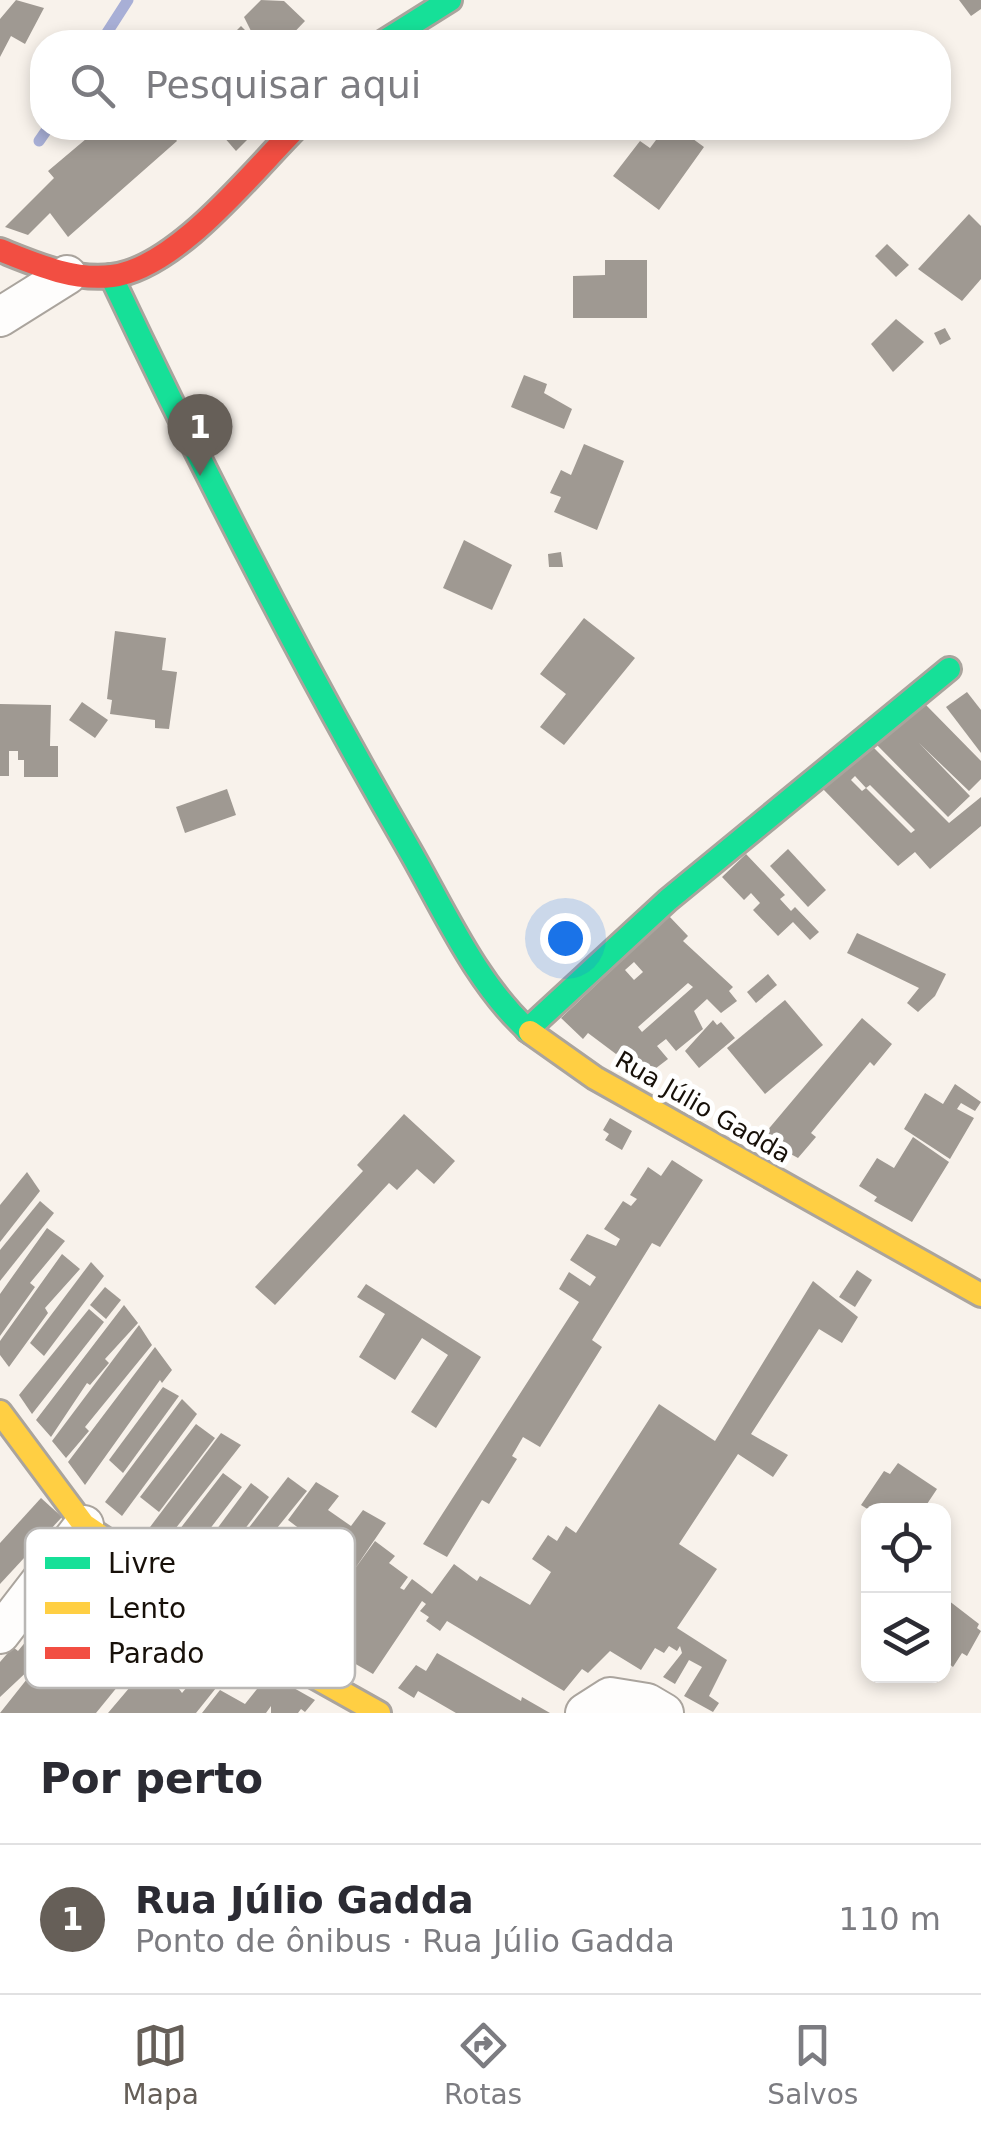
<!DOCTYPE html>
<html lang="pt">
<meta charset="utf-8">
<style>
body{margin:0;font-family:"DejaVu Sans",sans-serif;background:#f2f2f3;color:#2b2b33}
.controls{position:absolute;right:30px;bottom:30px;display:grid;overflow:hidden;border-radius:20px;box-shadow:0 5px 15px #0003}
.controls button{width:90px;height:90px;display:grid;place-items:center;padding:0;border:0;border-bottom:2px solid #e1e1e2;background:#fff;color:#2b2b33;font:50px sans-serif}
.you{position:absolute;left:565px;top:938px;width:35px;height:35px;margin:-25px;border:8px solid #fff;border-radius:50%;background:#1a73e8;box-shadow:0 0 0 15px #1a73e833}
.badge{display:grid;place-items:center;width:65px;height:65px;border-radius:50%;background:#665f58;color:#fff;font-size:32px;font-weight:700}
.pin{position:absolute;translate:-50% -82px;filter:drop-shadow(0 2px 5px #0008)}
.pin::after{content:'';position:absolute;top:52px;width:35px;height:30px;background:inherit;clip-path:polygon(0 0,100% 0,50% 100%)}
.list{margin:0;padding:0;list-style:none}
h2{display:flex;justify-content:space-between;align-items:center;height:130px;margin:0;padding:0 40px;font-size:42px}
h2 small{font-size:32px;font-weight:400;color:#7c7c81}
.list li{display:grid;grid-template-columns:65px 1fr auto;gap:30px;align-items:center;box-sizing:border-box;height:150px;padding:0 40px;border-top:2px solid #e1e1e2}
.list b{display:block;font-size:38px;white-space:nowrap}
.list p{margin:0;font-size:32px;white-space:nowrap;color:#7c7c81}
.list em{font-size:32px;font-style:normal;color:#7c7c81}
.icon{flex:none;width:55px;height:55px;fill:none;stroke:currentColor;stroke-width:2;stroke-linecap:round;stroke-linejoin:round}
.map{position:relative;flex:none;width:981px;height:1713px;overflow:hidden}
.search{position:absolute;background:#fff;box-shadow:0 5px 15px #0003;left:30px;right:30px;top:30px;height:110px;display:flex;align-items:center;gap:25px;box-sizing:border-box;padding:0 35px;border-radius:40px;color:#7c7c81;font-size:38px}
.sheet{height:280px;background:#fff}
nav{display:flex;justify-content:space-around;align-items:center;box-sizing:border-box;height:140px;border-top:2px solid #e1e1e2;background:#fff;font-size:28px;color:#7c7c81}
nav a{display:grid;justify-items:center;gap:5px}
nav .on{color:#665f58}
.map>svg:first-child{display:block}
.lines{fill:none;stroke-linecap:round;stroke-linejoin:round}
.stream{stroke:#a8afd6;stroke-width:11}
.building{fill:#9f9992;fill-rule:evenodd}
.street-casing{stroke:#aaa49d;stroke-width:42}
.fast-casing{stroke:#aaa49d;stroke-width:28}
.slow-casing{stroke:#aaa49d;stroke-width:28}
.jam-casing{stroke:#aaa49d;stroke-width:28}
.street{stroke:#fefdfc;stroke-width:38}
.fast{stroke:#16e098;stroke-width:22}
.slow{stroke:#ffcf43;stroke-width:22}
.jam{stroke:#f24e42;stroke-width:22}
.labels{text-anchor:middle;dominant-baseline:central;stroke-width:10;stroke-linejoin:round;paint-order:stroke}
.street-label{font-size:25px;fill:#171009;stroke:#fff}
.key{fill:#fff;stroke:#b9b7b5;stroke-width:2.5}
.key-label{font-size:28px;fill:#171009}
</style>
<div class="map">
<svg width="981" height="1713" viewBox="0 0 981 1713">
<rect width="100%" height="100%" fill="#f8f2eb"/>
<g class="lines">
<!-- stream -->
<g class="stream">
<path d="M101,42L128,0"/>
<path d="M39,141L48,128"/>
</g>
</g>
<!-- building -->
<g class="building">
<path d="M16,0L44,8L25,44L11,36L0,57V19Z"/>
<path d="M261,0L284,1L305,21L285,42H225L241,26L250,35L252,33L244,17Z"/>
<path d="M959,0H981V9L971,16Z"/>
<path d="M99,128H110L116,135L125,128H167L177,141L68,237L50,213L28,235L5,227L54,178L48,171Z"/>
<path d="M216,128H248L253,134L236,151Z"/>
<path d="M665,128H678L704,147L659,210L613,176L640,141L650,148Z"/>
<path d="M969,214L981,226V279L962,301L918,269Z"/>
<path d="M887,244L909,265L896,277L875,256Z"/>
<path d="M605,260H647V318H573V276L605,275Z"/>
<path d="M896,319L924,342L893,372L871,344Z"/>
<path d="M945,328L951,339L940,345L934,333Z"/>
<path d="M524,375L547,384L544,393L572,409L564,429L511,407Z"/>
<path d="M584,444L624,461L597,530L554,512L561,497L550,493L561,470L571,475Z"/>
<path d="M464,540L512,565L492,610L443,588Z"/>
<path d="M561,552L563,567H549L548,554Z"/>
<path d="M584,618L635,658L564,745L540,727L566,694L540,674Z"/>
<path d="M115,631L166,638L162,670L177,672L169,729L155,728V720L110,714L112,700L107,699Z"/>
<path d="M967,692L981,710V753L946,707Z"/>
<path d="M82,702L108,720L95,738L69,720Z"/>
<path d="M0,704L51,705L50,746H58V777H24V760H18V751H9V776H0Z"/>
<path d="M926,705L981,761V779L969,791L919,743L970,796L948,817L877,745Z"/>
<path d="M874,748L949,823L981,797V826L930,869L915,852L898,866L823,789ZM855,776L866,788L870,785L915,830L911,833L866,788L862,791L851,780Z"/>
<path d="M227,789L236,815L185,833L176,807Z"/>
<path d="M788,849L826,890L808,907L770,866Z"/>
<path d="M746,854L785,895L780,899L791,911L795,907L819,932L810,940L793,922L778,936L753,910L760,903L751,893L744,900L722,877Z"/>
<path d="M669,916L688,936L683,941L733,987L729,991L737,1001L721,1013L707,999L694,1011L703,1029L676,1051L666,1039L657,1046L668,1059L647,1075L623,1048L616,1054L588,1033L583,1039L561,1018ZM634,962L643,972L634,980L625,970ZM688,983L693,987L642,1032L638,1027Z"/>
<path d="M857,933L946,974L935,996L918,1012L907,1003L919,988L847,953Z"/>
<path d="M768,974L777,985L756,1003L747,992Z"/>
<path d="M785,1000L823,1045L765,1094L727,1048Z"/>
<path d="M862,1018L892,1044L874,1066L870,1062L811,1133L816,1137L798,1158L761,1138Z"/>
<path d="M713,1020L717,1025L721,1022L735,1038L699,1068L685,1051Z"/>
<path d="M955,1084L981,1102L975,1111L961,1103L957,1109L974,1118L950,1159L904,1129L925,1093L943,1104Z"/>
<path d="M404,1114L455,1161L434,1184L417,1169L397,1190L389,1183L275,1305L255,1287L363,1171L357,1165Z"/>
<path d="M610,1118L632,1131L622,1150L605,1140L609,1134L603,1130Z"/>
<path d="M913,1137L949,1162L912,1222L874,1201L877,1197L859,1186L877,1158L894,1168Z"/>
<path d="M672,1160L703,1180L660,1247L652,1243L592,1340L602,1347L540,1447L523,1437L512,1456L517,1459L489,1504L482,1500L447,1557L423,1544L579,1302L559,1289L569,1272L590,1286L596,1277L570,1260L587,1234L616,1246L620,1239L604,1229L623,1201L631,1206L637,1199L630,1195L648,1167L661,1176Z"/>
<path d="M27,1172L40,1191L0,1242V1205Z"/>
<path d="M40,1201L54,1213L0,1281V1250Z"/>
<path d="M47,1228L65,1241L30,1283L35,1287L0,1336V1294Z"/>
<path d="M62,1254L80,1269L45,1308L48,1313L9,1367L0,1355V1341Z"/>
<path d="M91,1262L104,1276L44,1356L30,1343Z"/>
<path d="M857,1270L872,1280L855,1307L839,1297Z"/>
<path d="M813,1281L858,1317L842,1343L819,1329L751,1434L788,1455L773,1477L738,1454L679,1544L717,1569L677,1628L727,1660L709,1696L719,1703L713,1712L684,1696L702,1667L689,1660L675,1684L663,1677L682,1653L680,1646L677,1651L669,1646L664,1653L655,1648L641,1670L610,1651L588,1673L582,1669L564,1691L447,1621L440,1631L426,1621L429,1617L420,1611L426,1604L422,1601L373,1674L326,1647L347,1619L326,1603L314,1620L270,1589L309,1536L288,1520L316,1482L339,1496L328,1510L351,1526L363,1510L386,1523L354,1570L375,1541L395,1556L389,1563L408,1577L400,1588L404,1590L412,1579L432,1594L454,1564L477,1581L480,1576L530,1605L551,1572L532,1559L548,1535L557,1541L566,1526L576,1533L659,1404L715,1441Z"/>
<path d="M366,1284L481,1357L436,1428L411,1412L448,1355L422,1338L395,1380L359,1357L385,1314L357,1297Z"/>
<path d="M105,1287L121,1300L106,1319L90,1305Z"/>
<path d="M124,1305L138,1323L105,1359L109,1363L90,1385L87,1383L51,1437L36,1420Z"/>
<path d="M89,1309L104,1322L32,1414L19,1395Z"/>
<path d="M139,1325L152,1345L85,1427L89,1431L66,1458L52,1441Z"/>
<path d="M155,1347L172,1370L162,1383L160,1380L85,1485L68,1462Z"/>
<path d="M163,1387L179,1396L123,1473L109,1460Z"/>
<path d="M182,1399L197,1414L122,1516L105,1502Z"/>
<path d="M196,1424L215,1438L159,1512L140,1497Z"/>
<path d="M221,1433L241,1445L161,1547L144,1535Z"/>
<path d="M898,1463L937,1489L923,1510H869L861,1505L884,1471L890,1474Z"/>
<path d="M223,1473L242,1487L183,1564L164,1550L179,1542L173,1538Z"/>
<path d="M288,1477L307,1491L247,1565L230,1552Z"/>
<path d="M251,1483L269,1497L223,1558L205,1545Z"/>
<path d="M41,1498L62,1517L0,1584V1543Z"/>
<path d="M86,1561L108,1575L92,1594L114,1611L132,1590L201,1633L180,1657L195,1670L179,1689L182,1693L222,1646L240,1658L196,1713H108L158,1654L149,1648L96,1713H0L50,1650L0,1697V1662L13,1647L18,1651L68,1590L85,1604L90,1597L68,1582Z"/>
<path d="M944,1597L979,1624L977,1628L981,1631L967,1656L962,1653L953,1667L944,1660Z"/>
<path d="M437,1653L521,1701L522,1697L550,1713H456L418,1691L414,1698L398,1688L416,1665L426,1671Z"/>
<path d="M269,1674L315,1700L305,1712L301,1709L298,1713H271V1706L266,1713H202L220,1690L245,1704Z"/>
</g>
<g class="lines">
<!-- street casing -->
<g class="street-casing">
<g id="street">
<path d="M0,317L67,275"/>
<path d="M0,1634L84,1525"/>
<path d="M585,1713L610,1697L647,1703L664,1713"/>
</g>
</g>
<!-- fast casing -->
<g class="fast-casing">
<g id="fast">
<path d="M383,42L450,0"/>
<path d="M111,276C203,470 301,663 409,849C444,910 477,985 530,1032"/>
<path d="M527,1030L668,900L949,669"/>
</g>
</g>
<!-- slow casing -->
<g class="slow-casing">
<g id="slow">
<path d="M530,1032L595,1078L981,1295"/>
<path d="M0,1412L84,1525L288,1662L379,1713"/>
</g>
</g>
<!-- jam casing -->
<g class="jam-casing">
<path id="jam" d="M0,250C35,264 73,281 112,276C177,268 251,173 296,128"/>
</g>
<!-- street -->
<use href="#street" class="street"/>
<!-- fast -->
<use href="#fast" class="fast"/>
<!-- slow -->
<use href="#slow" class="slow"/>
<!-- jam -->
<use href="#jam" class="jam"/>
</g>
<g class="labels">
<!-- street labels -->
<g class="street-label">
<text transform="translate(703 1107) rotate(30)">Rua Júlio Gadda</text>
</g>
</g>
<!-- legend -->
<rect x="25" y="1528" width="330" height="160" rx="15" class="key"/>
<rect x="45" y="1557" width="45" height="12" fill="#16e098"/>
<rect x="45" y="1602" width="45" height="12" fill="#ffcf43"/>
<rect x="45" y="1647" width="45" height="12" fill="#f24e42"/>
<g class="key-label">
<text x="108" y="1573">Livre</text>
<text x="108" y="1618">Lento</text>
<text x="108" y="1663">Parado</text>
</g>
</svg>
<div class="controls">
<button><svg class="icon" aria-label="locate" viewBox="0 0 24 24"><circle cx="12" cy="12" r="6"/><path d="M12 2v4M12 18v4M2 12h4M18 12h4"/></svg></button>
<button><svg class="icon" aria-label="layers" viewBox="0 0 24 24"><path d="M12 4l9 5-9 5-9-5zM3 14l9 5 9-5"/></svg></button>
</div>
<div class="you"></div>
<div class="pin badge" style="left:200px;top:476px">1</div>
<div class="search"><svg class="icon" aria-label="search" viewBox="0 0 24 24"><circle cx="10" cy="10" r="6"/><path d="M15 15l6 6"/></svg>Pesquisar aqui</div>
</div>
<section class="sheet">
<h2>Por perto<small></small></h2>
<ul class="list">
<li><span class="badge">1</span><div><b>Rua Júlio Gadda</b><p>Ponto de ônibus · Rua Júlio Gadda</p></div><em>110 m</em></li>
</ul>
</section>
<nav>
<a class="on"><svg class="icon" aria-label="map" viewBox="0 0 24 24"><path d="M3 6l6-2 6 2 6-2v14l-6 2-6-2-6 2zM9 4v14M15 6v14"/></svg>Mapa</a>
<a><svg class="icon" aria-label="directions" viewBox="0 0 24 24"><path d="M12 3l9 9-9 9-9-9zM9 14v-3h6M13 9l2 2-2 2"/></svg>Rotas</a>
<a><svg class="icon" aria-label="saved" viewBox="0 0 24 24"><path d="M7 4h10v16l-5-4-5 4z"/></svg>Salvos</a>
</nav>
